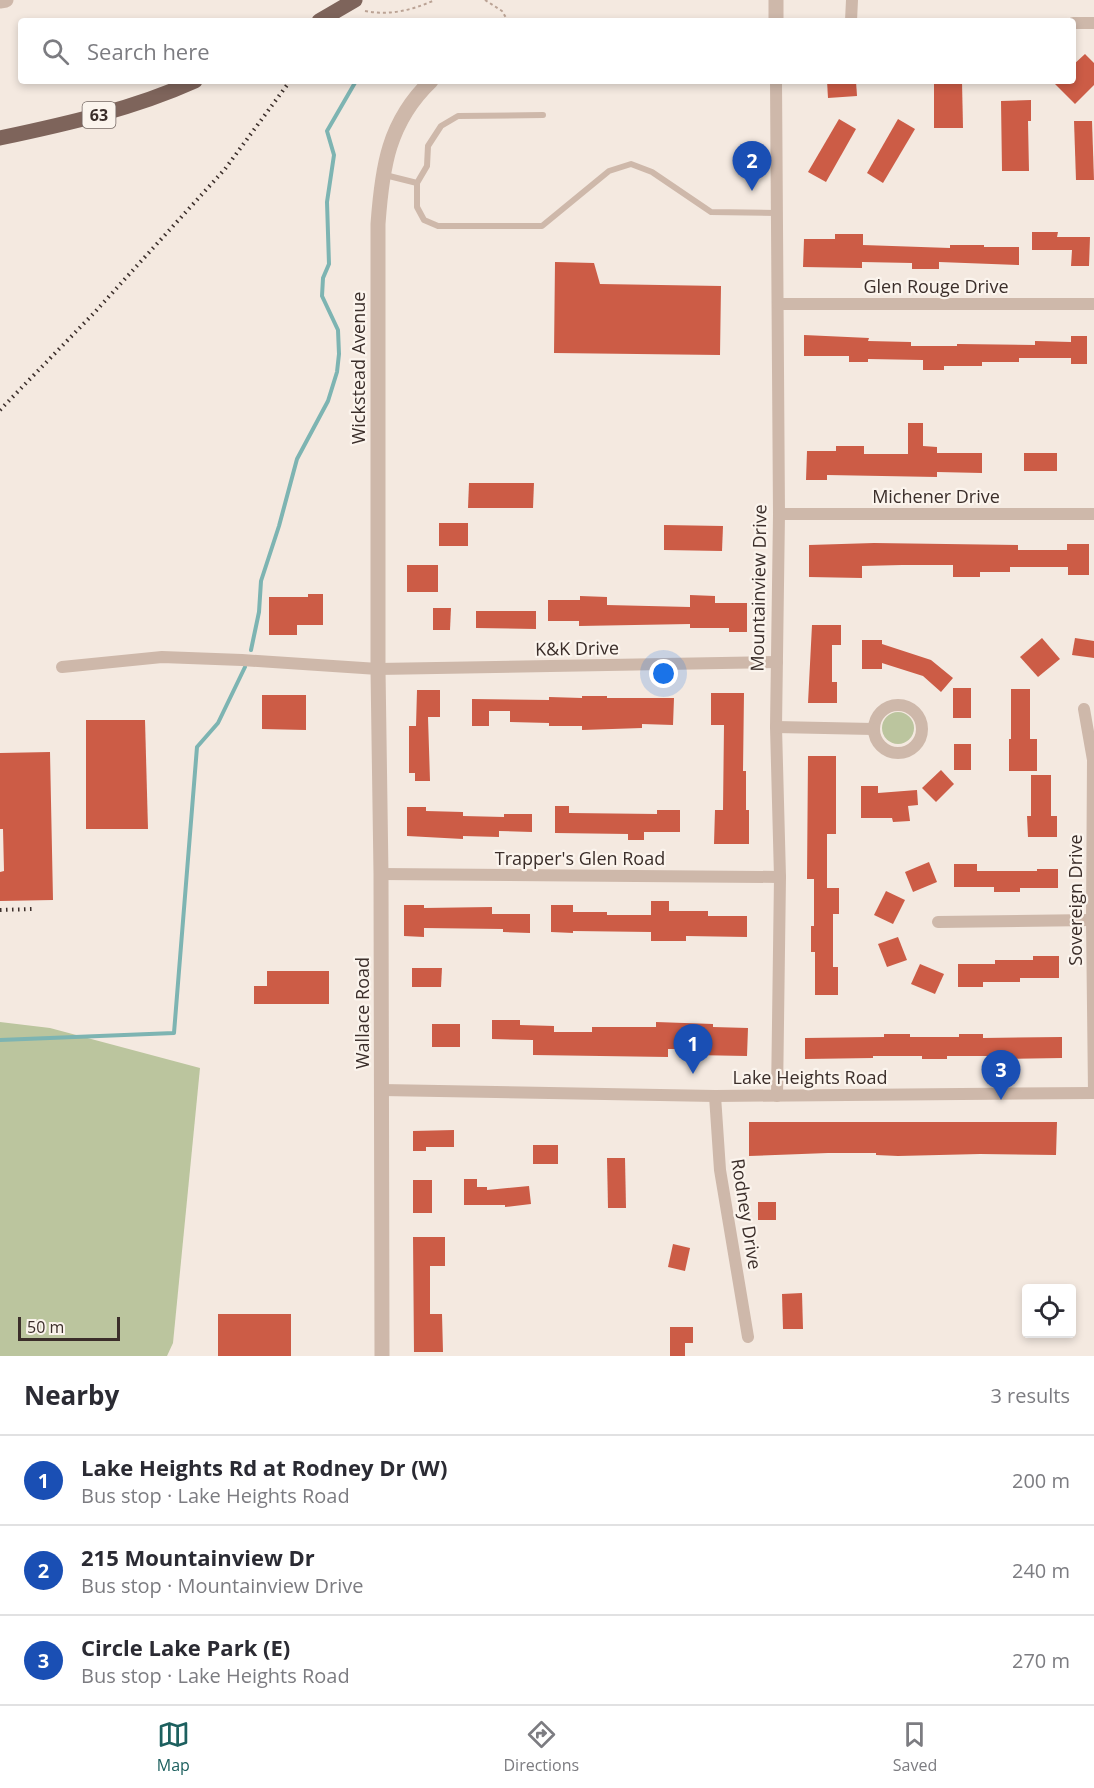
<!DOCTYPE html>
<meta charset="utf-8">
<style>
body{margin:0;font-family:"Open Sans",sans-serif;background:#f2f2f3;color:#2b2b33}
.controls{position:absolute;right:18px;bottom:18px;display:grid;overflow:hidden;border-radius:6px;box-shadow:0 3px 9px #0003}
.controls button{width:54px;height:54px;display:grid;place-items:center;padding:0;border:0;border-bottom:2px solid #e1e1e2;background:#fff;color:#2b2b33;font:30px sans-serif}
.scale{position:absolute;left:18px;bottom:15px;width:102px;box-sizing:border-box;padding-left:6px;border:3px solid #3b2e2a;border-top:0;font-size:16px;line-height:21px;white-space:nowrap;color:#3b2e2a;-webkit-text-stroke:4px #fbf4ed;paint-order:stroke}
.you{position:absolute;left:664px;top:674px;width:21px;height:21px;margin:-15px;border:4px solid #fff;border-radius:50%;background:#1a73e8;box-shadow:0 0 0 9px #1a73e833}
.badge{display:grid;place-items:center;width:39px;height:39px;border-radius:50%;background:#1d605f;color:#fff;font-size:20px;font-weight:700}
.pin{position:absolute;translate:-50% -50px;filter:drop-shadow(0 2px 3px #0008)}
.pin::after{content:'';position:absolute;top:32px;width:21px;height:18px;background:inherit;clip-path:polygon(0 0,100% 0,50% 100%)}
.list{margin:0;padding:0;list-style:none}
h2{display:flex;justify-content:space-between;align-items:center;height:78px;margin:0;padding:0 24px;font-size:26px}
h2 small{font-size:20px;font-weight:400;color:#7c7c81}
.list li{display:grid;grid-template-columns:39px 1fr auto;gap:18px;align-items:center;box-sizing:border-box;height:90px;padding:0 24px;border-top:2px solid #e1e1e2}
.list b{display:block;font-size:22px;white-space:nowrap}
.list p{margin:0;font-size:20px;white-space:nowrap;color:#7c7c81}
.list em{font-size:20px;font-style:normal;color:#7c7c81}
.icon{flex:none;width:33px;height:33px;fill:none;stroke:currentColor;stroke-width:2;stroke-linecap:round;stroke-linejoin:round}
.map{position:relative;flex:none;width:1094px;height:1356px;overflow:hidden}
.search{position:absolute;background:#fff;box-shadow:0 3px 9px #0003;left:18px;right:18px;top:18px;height:66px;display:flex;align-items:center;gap:15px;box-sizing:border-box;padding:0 21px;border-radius:6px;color:#7c7c81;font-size:22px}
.sheet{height:348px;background:#fff}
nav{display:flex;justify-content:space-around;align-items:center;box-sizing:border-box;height:84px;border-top:2px solid #e1e1e2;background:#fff;font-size:16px;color:#7c7c81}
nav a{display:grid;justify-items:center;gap:3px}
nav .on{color:#1d605f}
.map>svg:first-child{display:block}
.green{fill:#bbc59e}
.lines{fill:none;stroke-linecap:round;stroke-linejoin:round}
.stream{stroke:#7db4b2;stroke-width:4}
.building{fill:#cc5c46}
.path{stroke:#baa294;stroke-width:2;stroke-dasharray:3 3;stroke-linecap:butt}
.service{stroke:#ceb8aa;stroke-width:6}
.minor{stroke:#ceb8aa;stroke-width:12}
.tertiary{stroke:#ceb8aa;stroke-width:15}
.primary{stroke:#7e645b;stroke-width:15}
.rail{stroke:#3b2e2a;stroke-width:4;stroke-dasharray:1.5 4.5;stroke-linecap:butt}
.primary-bridge{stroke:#7e645b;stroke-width:15}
.labels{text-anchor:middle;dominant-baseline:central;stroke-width:4.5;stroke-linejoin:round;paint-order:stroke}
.shield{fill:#fbf4ed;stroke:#756964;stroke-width:1.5}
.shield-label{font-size:16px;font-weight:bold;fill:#3b2e2a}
.street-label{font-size:18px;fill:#3b2e2a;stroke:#fbf4ed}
</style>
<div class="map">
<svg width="1094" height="1356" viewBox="0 0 1094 1356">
<rect width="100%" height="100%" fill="#f4e9e0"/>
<!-- green -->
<g class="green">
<circle cx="898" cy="728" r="16"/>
<path d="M0,1022L50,1028L200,1068L173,1343L167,1356H0Z"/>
</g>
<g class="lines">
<!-- stream -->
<g class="stream">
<path d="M251,650L259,612L261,581L279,526L297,459L328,401L337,372L339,354L338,330L322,296L323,278L329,264L327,202L334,155L327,131L356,81"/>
<path d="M0,1040L174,1033L197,747L218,723L245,667"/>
</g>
</g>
<!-- building -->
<g class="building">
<path d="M1085,54L1094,63V85L1075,104L1052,81H1073V65Z"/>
<path d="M827,81H856L857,96L828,98Z"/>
<path d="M934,81H962L963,128H934Z"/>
<path d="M1031,100V121H1028L1029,171H1002L1001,101Z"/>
<path d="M839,119L856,129L826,182L808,172Z"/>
<path d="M898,119L915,129L883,183L867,173Z"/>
<path d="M1074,121H1092L1094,180H1076Z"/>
<path d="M1032,232H1058L1057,237H1090L1089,266H1071L1072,250H1032Z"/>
<path d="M835,234H863V245L950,248V245H984V247H1019V265L939,262V269H912V263L862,262V268L803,267L804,239H835Z"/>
<path d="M555,262L594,263L600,284L721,286L720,355L554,353Z"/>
<path d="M804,335L869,338L868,341L911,342V346H957V344L1035,345V341L1071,342V336H1087V364H1071V358H1019V362H982V366H944V370H923V360L868,359V362H849V356H804Z"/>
<path d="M908,423H923V446L937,447V453H982V473L937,472V477L827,475V480H806L807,451H836V446H864V454H908Z"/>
<rect x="1024" y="453" width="33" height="18"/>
<path d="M469,483H534L533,508H468Z"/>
<rect x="439" y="523" width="29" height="23"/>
<path d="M664,525L723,526L722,551L664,550Z"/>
<path d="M874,543L1018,545V550H1067V544H1089V575H1068V567H1010V572H980V577H953V565H902L862,566V578L809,577V545Z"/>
<rect x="407" y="565" width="31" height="27"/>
<path d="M308,594H323V625H297V635H269V597H308Z"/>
<path d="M690,595L715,596V603H747V632H729V628H690V624L579,626V621H548V600H580V596L607,597V605L690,607Z"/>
<path d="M433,608H451L450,630H433Z"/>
<path d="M476,611H536V629L476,628Z"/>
<path d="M812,625H841V645H832V682H837V703H808Z"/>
<path d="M1042,638L1060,659L1038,677L1020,657Z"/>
<path d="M1075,638L1094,641V658L1072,655Z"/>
<path d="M862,640H882V644L931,660L953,678L941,692L923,676L882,663V669H862Z"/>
<rect x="953" y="688" width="18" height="30"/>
<path d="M1011,689H1030V739H1037V771H1009V739H1011Z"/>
<path d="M417,690H440V717H428L430,781H415V773H409V726H416Z"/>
<path d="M711,693H744L743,771H746V810H749V844H714L715,810H723L724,725H711Z"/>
<path d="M262,695H306V730L262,729Z"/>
<path d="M582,696H607V698H674L673,725L642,724V728L582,730V726H549V723L510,722V711H489V726H472V699L549,700V697L582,698Z"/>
<path d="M86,720H145L148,829H86Z"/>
<rect x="954" y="744" width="17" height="26"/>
<path d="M50,752L53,900L0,901V872L4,871L3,829H0V753Z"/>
<path d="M808,756H836V834H827V888H839V914H833V967H838V995H815V952H811V926H814V879H807Z"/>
<path d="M941,770L954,784L936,802L922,788Z"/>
<path d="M1031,775H1051V816H1057V837H1028L1027,816H1031Z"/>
<path d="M861,786H878V793L917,790L918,805L908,806L910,821L893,822L892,818H861Z"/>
<path d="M555,806H569V813L657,814V810H680V832H644V840H628V834L555,833Z"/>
<path d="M407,807H426V811L463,812V816L504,817V814H532V832L499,831V837L463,836V839L407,836Z"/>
<path d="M929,862L937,882L913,892L905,872Z"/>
<path d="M954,864H977V871H1037V869H1058V888H1020V892H994V887H954Z"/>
<path d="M886,891L905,900L893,924L874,915Z"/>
<path d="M651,901H669V911H708V916H747V937L686,936V941H651V932L573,931V933L551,932V905H573V912H607V915H651Z"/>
<path d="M404,905H424V908L492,907V914H530V933L503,932V929L424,928V937L404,936Z"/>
<path d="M898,937L907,960L887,967L878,944Z"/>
<path d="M1033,956H1059V978H1020V982H983V987H958V964H995V960H1033Z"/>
<path d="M920,964L944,974L935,994L911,984Z"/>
<path d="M412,968H442L441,987H412Z"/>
<path d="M267,971H329V1004H254V986H267Z"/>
<path d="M492,1020H520V1025L554,1026V1032H592V1027H656V1022L713,1024V1027L748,1028L747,1056L693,1055V1049H668V1057L533,1055V1040L492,1039Z"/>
<rect x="432" y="1024" width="28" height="23"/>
<path d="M884,1034H910V1037H959V1034H983V1038L1062,1037V1058L997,1059V1056H947V1059H922V1056H873V1058L805,1059V1038L884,1037Z"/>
<path d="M749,1122H1057L1056,1155L980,1154L898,1156L876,1155V1153H828L749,1156Z"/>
<path d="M454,1130V1147H426V1151H413V1131Z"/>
<rect x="533" y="1145" width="25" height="19"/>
<path d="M607,1158H625L626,1208H608Z"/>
<path d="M464,1179H477V1187H487V1190L529,1186L531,1204L505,1207V1205H464Z"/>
<rect x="413" y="1180" width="19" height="33"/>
<rect x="758" y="1202" width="18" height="18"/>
<path d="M413,1237H445V1266H430V1314H442L443,1352H414Z"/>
<path d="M673,1244L690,1248L685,1271L668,1267Z"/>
<path d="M802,1293L803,1329H783L782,1294Z"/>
<rect x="218" y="1314" width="73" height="42"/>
<path d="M670,1327H693V1343H685V1356H670Z"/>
</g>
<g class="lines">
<!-- path -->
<g class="path">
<path d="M485,0L502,11L508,21"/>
<path d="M365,11C390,16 412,10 435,0"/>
</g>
<!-- service -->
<g class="service">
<path d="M385,175L417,183L427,166L428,146L441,126L458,116L543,115"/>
<path d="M417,183V207L424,220L438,226H542L609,171L631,164L652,172L711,212L776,213"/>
</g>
<!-- minor -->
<g class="minor">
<path d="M851,21L852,0"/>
<path d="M1073,23H1094"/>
<path d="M776,81L779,514L776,727L780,877L777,1096"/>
<path d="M778,304H1094"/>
<path d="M779,514H1094"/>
<path d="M62,667L162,657L242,660L378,669L777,662"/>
<circle cx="898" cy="729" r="24"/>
<path d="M1084,709L1093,760L1092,920L1094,1093"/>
<path d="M776,727L873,729"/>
<path d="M381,874L780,877"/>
<path d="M938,922L1092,920"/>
<path d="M382,1090L715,1096L1094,1093"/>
<path d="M715,1096L720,1170L748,1337"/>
</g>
<!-- tertiary -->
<g class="tertiary">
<path d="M776,0V21"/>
<path d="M0,1L6,0"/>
<path d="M382,1356L381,874L378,669V224C382,168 388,122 431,81"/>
</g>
<!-- primary -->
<path class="primary" d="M0,138C66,124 133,109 195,81"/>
<!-- rail -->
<g class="rail">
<path d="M332,21L346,0"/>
<path d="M0,410L94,313L225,169L290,81"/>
<path d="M0,910L32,909"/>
</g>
<!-- primary-bridge -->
<path class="primary-bridge" d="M319,21L355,0"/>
</g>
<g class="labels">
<!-- shield labels -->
<rect class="shield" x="82.5" y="102" width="33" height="26" rx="4.5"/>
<g class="shield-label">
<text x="99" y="115">63</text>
</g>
<!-- street labels -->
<g class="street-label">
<text x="936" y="286">Glen Rouge Drive</text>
<text transform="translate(358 368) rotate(-90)">Wickstead Avenue</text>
<text x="936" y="496">Michener Drive</text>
<text transform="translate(758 588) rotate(-89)">Mountainview Drive</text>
<text transform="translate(577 648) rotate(-1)">K&amp;K Drive</text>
<text x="580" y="858">Trapper's Glen Road</text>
<text transform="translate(1075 900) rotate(-90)">Sovereign Drive</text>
<text transform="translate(362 1013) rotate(-90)">Wallace Road</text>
<text x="810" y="1077">Lake Heights Road</text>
<text transform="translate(747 1214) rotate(81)">Rodney Drive</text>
</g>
</g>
</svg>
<div class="controls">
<button><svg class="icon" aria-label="locate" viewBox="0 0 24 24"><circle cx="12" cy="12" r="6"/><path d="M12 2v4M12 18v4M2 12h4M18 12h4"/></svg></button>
</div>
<div class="scale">50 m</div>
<div class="you"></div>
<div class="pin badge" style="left:693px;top:1074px;background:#1a4fb4">1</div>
<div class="pin badge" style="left:752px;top:191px;background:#1a4fb4">2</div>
<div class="pin badge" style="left:1001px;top:1100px;background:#1a4fb4">3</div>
<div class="search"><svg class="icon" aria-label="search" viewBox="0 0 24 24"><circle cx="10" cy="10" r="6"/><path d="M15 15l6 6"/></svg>Search here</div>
</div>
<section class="sheet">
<h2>Nearby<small>3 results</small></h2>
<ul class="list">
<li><span class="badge" style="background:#1a4fb4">1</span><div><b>Lake Heights Rd at Rodney Dr (W)</b><p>Bus stop · Lake Heights Road</p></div><em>200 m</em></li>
<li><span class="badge" style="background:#1a4fb4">2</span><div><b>215 Mountainview Dr</b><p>Bus stop · Mountainview Drive</p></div><em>240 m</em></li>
<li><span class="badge" style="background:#1a4fb4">3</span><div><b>Circle Lake Park (E)</b><p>Bus stop · Lake Heights Road</p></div><em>270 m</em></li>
</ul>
</section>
<nav>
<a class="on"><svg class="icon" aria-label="map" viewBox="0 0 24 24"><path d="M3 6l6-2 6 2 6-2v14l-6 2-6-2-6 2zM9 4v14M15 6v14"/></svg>Map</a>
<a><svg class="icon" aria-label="directions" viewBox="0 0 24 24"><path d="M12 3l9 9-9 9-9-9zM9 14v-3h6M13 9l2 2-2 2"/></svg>Directions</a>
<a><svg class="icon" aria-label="saved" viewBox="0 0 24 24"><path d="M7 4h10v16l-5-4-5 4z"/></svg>Saved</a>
</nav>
